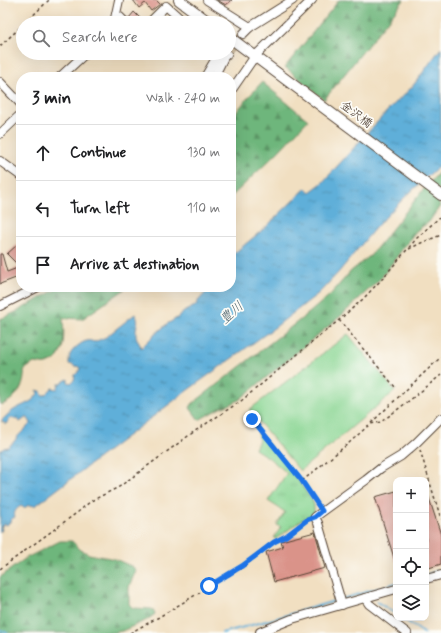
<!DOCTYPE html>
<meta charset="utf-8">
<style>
body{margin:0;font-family:Mynerve,"Klee One",sans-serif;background:#f2f2f2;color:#202124}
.controls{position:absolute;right:12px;bottom:12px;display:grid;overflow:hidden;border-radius:8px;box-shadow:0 4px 16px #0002}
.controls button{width:36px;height:36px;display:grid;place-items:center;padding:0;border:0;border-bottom:1px solid #e0e0e0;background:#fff;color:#202124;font:20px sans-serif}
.stop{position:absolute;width:12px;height:12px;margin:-9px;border:3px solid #1a73e8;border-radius:50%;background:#fff}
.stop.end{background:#1a73e8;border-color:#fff;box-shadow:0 1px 4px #0008}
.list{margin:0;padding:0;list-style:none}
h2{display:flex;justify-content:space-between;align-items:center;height:52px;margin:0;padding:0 16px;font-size:17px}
h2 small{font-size:13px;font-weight:400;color:#757577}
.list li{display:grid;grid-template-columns:26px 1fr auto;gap:12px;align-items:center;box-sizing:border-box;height:56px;padding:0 16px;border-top:1px solid #e0e0e0}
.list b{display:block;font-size:15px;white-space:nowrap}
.list em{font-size:13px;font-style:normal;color:#757577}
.icon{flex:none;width:22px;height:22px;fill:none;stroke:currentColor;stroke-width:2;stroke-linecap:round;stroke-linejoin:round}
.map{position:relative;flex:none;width:441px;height:633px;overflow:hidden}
.search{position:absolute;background:#fff;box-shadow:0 4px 16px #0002;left:16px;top:16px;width:220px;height:44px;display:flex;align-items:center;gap:10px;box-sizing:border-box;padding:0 14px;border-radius:22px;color:#757577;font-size:15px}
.panel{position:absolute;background:#fff;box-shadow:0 4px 16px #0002;left:16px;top:72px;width:220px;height:220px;border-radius:16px}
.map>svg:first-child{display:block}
.grass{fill:url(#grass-tufts);stroke:#628058}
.forest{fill:url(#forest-firs);stroke:#54704d}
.pitch{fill:#88d592;stroke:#628058}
.water{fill:url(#water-ripples);stroke:#4d6c7c}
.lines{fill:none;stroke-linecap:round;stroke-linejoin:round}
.stream{stroke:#5fafd9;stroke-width:2}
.building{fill:#da9389}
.minor-tunnel{stroke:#cdbba0;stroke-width:8;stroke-dasharray:8 4;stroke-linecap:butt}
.minor-casing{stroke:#564536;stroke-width:10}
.major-casing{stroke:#564536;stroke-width:12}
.path{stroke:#564536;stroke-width:1.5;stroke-dasharray:3 3;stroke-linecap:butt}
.minor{stroke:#fff;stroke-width:8}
.major{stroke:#fff;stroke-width:10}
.route{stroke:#1a73e8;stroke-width:5}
.labels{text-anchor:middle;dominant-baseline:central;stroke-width:3.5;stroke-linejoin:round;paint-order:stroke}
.street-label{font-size:12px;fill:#3b2a1e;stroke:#fdfcf7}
.water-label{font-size:13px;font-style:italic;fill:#495f69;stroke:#fdfcf7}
</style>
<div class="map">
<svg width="441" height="633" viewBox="0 0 441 633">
<defs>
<pattern id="grass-tufts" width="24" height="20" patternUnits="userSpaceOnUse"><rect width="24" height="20" fill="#88d592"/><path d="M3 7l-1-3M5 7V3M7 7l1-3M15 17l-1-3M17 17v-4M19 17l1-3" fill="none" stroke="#76b77d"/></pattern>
<pattern id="forest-firs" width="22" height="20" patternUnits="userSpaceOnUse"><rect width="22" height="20" fill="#6eb67c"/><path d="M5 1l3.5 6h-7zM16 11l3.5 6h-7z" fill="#5c9465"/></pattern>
<pattern id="water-ripples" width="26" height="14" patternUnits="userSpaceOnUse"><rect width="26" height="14" fill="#5fafd9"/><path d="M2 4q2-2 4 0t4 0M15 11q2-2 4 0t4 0" fill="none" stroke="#508faf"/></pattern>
</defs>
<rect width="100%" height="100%" fill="#fdfcf7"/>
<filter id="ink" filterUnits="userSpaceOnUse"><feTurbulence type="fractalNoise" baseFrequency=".025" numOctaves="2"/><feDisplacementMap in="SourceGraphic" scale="8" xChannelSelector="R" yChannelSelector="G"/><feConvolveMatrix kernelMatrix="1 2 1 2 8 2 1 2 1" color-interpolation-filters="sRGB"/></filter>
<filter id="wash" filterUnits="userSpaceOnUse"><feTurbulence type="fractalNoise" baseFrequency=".012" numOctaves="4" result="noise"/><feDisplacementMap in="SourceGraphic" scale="16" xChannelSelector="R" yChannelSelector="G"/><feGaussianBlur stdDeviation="0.9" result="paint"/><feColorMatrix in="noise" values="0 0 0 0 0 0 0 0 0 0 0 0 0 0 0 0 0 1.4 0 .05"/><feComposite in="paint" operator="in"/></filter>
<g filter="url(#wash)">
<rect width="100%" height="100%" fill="#f1dfc1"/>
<!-- grass -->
<path class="grass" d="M258,432L290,469L312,500L314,505V513L311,516L303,519L276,539L274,538L281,527L277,525L285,512L268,501L287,473L269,458L255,449L259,440Z"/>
<!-- forest -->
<g class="forest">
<path d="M339,0H404L324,100L285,67Z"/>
<path d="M262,82L308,120L278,152L231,197V120C240,106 251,94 262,82Z"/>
<path d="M441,170V184L436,195L440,206L429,222L416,231L381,278L342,315L239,400L231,404L220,408L199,420L190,408L192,404L310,312L330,295L351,271L371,255L423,190Z"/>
<path d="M61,287H127L121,292L82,319L63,318C64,334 67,360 46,364C42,365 38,363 34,363L24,370C24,372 25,374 24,376C24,388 12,403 0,405V319C21,311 40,297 61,287Z"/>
<path d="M60,541H72L81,550L89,554L115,559L133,567L136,570L129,587V604L133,608L152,609L155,614L147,620L122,631L111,633H0V577L26,558Z"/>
</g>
<!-- pitch -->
<path class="pitch" d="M348,334L395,391L300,471L249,410Z"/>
<!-- water -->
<path class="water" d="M441,48V164L404,198L376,227L338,273L319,293L274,328L188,390L51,494C49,496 46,498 43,500C37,504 37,507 29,505L24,508L21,506C17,508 13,512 15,517L11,519L10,522L7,525L4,524L1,527L2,530L0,532V451L4,448L8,447L13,443L18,436L31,423L27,417L20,422L18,420L11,418L6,424L1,421C6,416 11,411 17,408C25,404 35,401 38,393L36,390L41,391L42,395H45L52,388L57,389L59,384L68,379V382L71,383L74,380L75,375L78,372L80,369L78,366L75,367L73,365L69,364C69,360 69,356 71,353C73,349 83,341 87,341C90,340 91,341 94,342L106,337L135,314C140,322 136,324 136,332C135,338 140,343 141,348L153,336L167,324L177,318L185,311L195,306L198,301L211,287H231V256L266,227L306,188L310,192L322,183L390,108L412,87Z"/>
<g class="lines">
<!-- stream -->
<g class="stream">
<path d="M426,575L441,570"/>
<path d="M342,599L396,583"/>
<path d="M377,602L396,614"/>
<path d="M402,618L424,633"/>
<path d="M0,630L7,633"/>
<path d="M222,633L277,618L338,600"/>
</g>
</g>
<g id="blocks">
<!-- building -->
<g class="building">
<path d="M133,0H156L160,4L151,11L145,3L139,8Z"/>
<path d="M217,0H232L226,5Z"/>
<path d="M134,12L144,22V23H134L129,18Z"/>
<path d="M17,245L21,250V276L0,284V254H2L7,272L20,267L7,254Z"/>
<path d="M396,491V561H395L375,497Z"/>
<path d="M426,492H427L441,535V564L426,569Z"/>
<path d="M315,532L325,568L274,582L266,552L283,547L281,541Z"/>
</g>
</g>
</g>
<g filter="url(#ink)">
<use href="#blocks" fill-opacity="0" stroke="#564536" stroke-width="1"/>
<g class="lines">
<!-- minor-tunnel -->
<path class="minor-tunnel" d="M229,51L243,34"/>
<!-- minor casing -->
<g class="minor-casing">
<g id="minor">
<path d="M207,0L250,27"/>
<path d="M116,15L120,17L126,23"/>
<path d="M114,23L119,0"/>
<path d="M149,23L166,6L185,23"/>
<path d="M243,34L250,27L293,0"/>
<path d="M60,77L86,53"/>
<path d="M205,77L219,53"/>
<path d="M214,77L224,57L227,54"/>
<path d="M0,82L21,104"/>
<path d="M231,91L255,56L312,0"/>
<path d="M0,134L21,114"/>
<path d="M0,161L21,176"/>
<path d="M0,306L38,287"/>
<path d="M426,579L441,575"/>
<path d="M365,598L369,604L407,633"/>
<path d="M342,605L318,523L315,517L366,480L381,468L401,456L416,443L441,418"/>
<path d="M260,633V632L292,619L396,589"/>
</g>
</g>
<!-- major casing -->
<g class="major-casing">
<g id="major">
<path d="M179,0L210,23"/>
<path d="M229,37L441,195"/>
</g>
</g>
<!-- path -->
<g class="path">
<path d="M25,23L49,0"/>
<path d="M0,46L23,25"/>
<path d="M409,249L421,243L441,235"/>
<path d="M339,320L395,387"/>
<path d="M252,419L302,481L319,506"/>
<path d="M371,423L441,357"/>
<path d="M420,450L441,519"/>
<path d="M302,481L349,443L370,424L381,422L414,397L441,375"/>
<path d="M0,569L78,512L91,501L119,487L195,431L241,401L339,320L363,299L382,279L417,238L441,216"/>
<path d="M130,633L159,617L242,567L250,561L264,549L274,542L286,536L308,519"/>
</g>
<!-- minor -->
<use href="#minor" class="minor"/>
<!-- major -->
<use href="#major" class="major"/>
</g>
</g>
<g class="lines" filter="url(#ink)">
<!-- route -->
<path class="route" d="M209,586L242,566L274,542L286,536L307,520L315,517L322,511L302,481L252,419"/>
</g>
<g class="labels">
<!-- street labels -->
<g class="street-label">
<text transform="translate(356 115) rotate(37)">金沢橋</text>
</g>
<!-- water labels -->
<g class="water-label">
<text transform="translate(232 313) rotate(-41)">豊川</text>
</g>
</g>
</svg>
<div class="controls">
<button>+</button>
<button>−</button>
<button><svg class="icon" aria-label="locate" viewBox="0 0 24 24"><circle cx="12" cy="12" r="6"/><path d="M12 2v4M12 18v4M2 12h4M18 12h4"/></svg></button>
<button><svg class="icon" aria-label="layers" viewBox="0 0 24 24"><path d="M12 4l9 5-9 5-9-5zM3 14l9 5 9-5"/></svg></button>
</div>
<div class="stop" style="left:209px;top:586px"></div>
<div class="stop end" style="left:252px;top:419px"></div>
<div class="search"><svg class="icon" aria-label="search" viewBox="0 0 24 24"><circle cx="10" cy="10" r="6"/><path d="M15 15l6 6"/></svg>Search here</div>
<section class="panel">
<h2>3 min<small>Walk · 240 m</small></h2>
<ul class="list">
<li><svg class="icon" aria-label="ahead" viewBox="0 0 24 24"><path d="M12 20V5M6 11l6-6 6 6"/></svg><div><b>Continue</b></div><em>130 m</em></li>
<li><svg class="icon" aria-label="left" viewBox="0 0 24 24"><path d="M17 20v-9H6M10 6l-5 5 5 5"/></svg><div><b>Turn left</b></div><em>110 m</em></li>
<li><svg class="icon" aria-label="arrive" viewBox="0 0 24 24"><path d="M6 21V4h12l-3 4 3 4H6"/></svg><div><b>Arrive at destination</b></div></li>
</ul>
</section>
</div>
